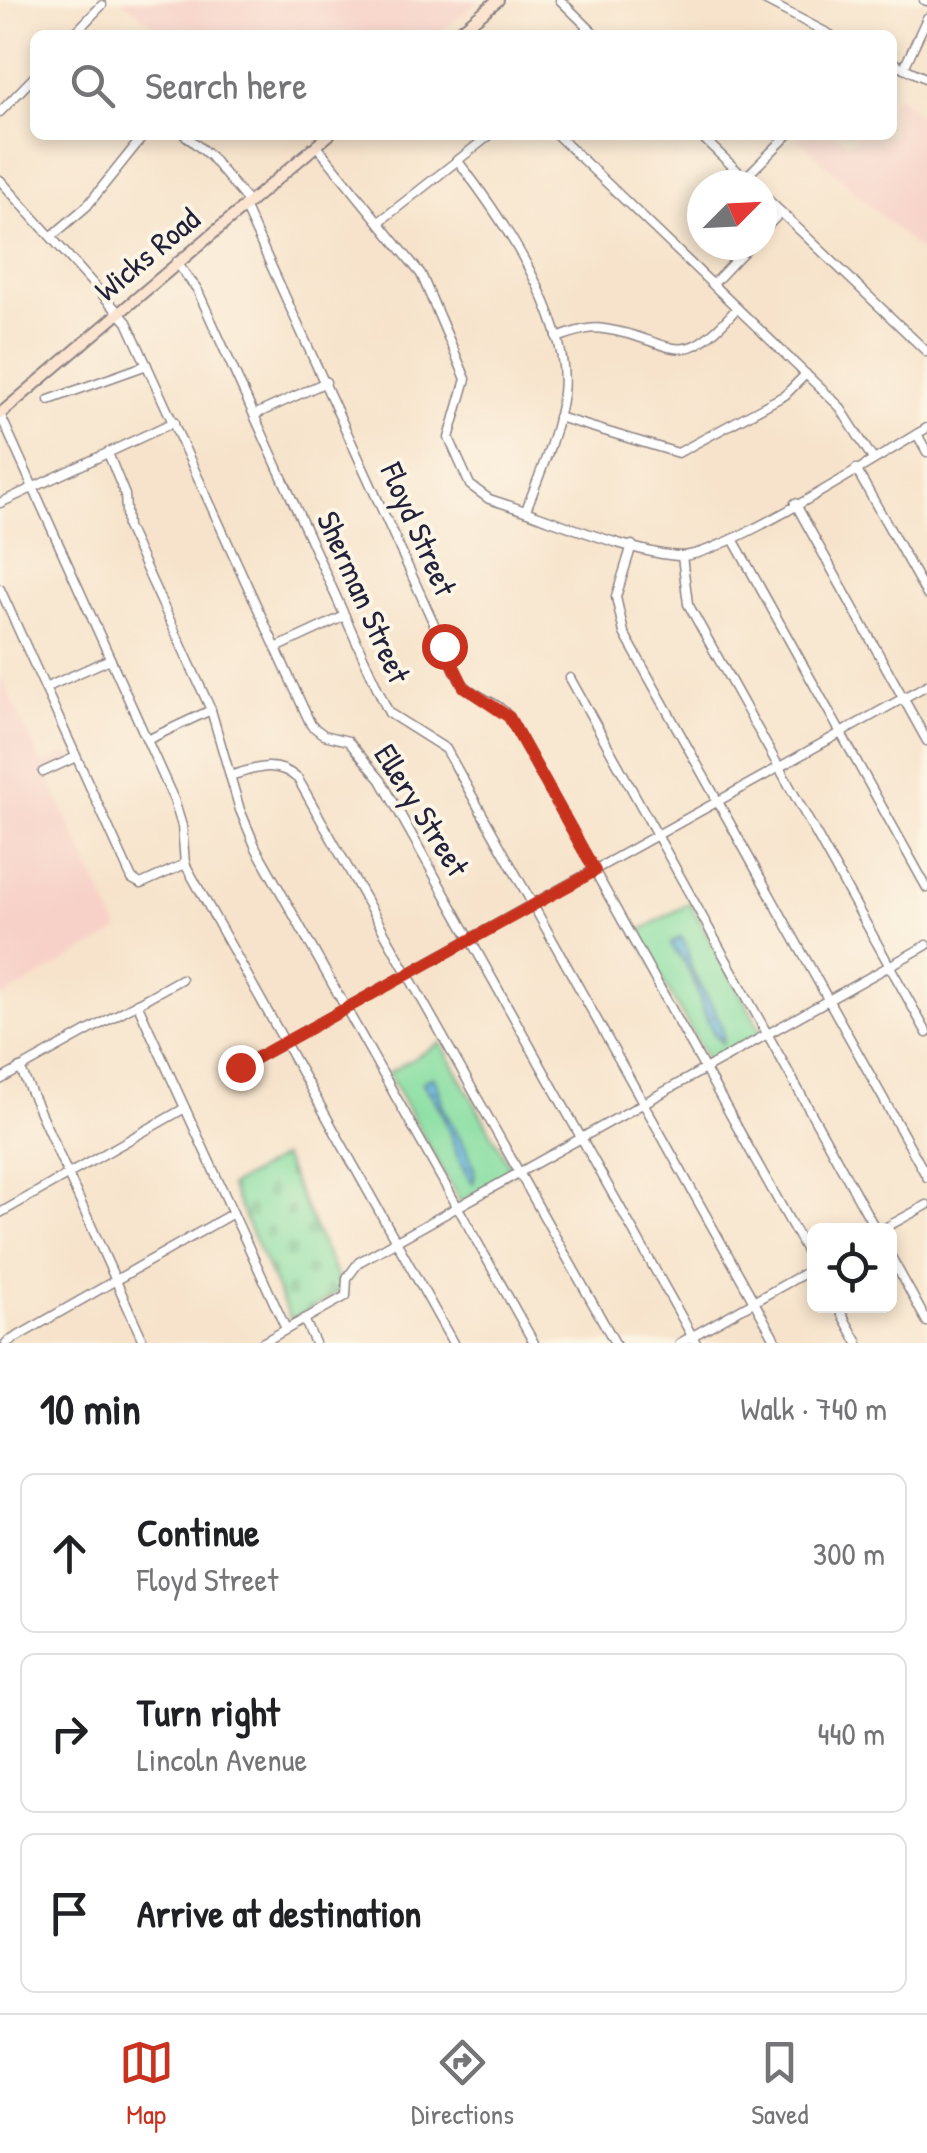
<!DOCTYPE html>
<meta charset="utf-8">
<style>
body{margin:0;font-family:"Patrick Hand",sans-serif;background:#f2f2f2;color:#202124}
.controls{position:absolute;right:30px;bottom:30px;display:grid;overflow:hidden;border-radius:15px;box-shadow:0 5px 15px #0003}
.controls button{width:90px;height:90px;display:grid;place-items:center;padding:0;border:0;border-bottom:2px solid #e0e0e0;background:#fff;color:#202124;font:50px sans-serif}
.compass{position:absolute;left:687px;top:170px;width:90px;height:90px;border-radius:50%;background:#fff;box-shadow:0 5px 15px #0003;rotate:66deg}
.stop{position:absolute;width:30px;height:30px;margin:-22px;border:8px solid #c8321e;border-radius:50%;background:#fff}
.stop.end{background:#c8321e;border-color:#fff;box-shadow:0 2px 10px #0008}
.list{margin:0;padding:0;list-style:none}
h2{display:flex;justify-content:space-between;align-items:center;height:130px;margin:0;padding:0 40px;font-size:42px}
h2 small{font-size:32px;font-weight:400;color:#757577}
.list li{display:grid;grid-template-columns:65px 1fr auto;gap:30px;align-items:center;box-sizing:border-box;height:160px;margin:0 20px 20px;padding:0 20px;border:2px solid #e0e0e0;border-radius:15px}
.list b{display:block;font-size:38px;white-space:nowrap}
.list p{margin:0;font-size:32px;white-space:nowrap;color:#757577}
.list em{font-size:32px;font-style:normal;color:#757577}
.icon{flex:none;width:55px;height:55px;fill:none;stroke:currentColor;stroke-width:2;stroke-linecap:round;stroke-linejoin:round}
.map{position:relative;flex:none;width:927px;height:1343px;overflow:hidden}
.search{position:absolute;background:#fff;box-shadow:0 5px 15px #0003;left:30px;right:30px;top:30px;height:110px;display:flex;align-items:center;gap:25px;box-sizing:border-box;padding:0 35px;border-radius:15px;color:#757577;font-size:38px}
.sheet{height:670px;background:#fff}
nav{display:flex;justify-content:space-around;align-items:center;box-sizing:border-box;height:140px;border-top:2px solid #e0e0e0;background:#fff;font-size:28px;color:#757577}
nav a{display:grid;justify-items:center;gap:5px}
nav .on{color:#c8321e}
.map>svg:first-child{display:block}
.built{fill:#f7d1c8}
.green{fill:#87dea2;stroke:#54806e;stroke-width:2.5}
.cemetery{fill:url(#cemetery-stones);stroke:#54806e;stroke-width:2.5}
.water{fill:url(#water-waves);stroke:#416a8b;stroke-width:2.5}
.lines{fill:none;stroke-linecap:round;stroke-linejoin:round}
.minor-casing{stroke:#8c8283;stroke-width:11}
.secondary-casing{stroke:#8c8283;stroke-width:14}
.minor{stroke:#fff;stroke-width:8}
.secondary{stroke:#fce5d0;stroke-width:10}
.route{stroke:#c8321e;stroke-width:12}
.labels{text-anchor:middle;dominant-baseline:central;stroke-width:8;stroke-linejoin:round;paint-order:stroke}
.street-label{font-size:32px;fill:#22223b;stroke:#fcf5e5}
</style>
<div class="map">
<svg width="927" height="1343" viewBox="0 0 927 1343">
<defs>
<pattern id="cemetery-stones" width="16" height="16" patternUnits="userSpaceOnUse" patternTransform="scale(2.5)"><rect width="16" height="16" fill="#87dea2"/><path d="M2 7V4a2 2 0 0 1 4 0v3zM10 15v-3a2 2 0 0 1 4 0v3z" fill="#74be8c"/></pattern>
<pattern id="water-waves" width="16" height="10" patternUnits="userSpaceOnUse" patternTransform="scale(2.5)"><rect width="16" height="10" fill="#60b2db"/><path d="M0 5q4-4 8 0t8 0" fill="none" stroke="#4f90b3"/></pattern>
</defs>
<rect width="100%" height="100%" fill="#fcf5e5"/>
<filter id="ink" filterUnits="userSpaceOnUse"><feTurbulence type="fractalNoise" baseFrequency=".01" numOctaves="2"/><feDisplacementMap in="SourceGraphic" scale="20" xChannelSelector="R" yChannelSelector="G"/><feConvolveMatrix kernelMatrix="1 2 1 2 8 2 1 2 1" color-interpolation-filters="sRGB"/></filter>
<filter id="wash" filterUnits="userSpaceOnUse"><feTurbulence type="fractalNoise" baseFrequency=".0048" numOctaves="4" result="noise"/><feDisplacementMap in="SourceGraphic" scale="40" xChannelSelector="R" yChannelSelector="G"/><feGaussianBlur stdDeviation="2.25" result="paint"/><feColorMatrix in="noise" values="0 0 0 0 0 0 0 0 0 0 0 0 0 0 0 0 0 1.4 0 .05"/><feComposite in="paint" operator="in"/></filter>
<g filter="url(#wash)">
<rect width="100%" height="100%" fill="#f7e3cb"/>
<!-- built -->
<g class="built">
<path d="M122,0H477L478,1L437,35H165Z"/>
<path d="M898,95L927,123V258L796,137L838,135L848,144L858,135H892V101Z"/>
<path d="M0,674L42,765L68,753L74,765L48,777L119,931L0,999Z"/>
</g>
<!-- green -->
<g class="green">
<path d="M690,903L762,1032L709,1062L636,933Z"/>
<path d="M441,1043L513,1172L460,1202L388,1073Z"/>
</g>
<!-- cemetery -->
<path class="cemetery" d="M282,1157L343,1290L291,1320L230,1186Z"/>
<!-- water -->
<g class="water">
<path d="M681,937C689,947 688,956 691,967C698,988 730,1023 722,1043C703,1024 699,988 685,963C680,955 674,952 671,943Z"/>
<path d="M433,1076C440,1086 439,1095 443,1106C450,1128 482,1162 473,1183C455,1163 451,1127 436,1102C432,1094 426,1091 423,1082Z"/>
</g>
</g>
<g filter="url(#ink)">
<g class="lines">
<!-- minor casing -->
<g class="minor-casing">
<g id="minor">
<path d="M560,0L596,35"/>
<path d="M764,0L831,35"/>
<path d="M924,0L927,1"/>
<path d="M73,35L102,5"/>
<path d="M892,62L927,79"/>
<path d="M904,68L927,18"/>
<path d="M0,112L35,76"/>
<path d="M185,135L210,156L249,203"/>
<path d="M557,135L839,406L873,459"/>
<path d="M700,135L752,185"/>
<path d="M316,145L421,274L466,379L449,438L470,485L489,499C539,514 634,555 681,556C724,556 881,455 927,428"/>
<path d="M457,160C500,215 572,320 563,393C558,433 540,473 526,510"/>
<path d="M745,178L788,135"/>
<path d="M0,180L127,322L311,725L324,735L348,741L381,780L696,1343"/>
<path d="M762,194L927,352"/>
<path d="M244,206L459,679C472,698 496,699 509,717L814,1265"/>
<path d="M379,222L490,135"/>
<path d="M762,232L781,212"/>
<path d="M52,236L87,206L144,135"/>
<path d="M176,262L197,289L385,705L389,713L446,749L777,1343"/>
<path d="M713,284L750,245"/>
<path d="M557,338C572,333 588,326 604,329C675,339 677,377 737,308"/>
<path d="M49,400L147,365"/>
<path d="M0,414L174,800L182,826L185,864L453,1343"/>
<path d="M254,415L326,382"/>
<path d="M558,417L678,453L785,395L806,374"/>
<path d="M917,434L927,452"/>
<path d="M108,453L125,495L127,527L211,710L240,810L256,848L534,1343"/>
<path d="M856,469L927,595"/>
<path d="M0,503L174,422"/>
<path d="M795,503L927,741"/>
<path d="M733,539L927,888"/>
<path d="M632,545L616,597L624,633L927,1177"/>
<path d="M682,556L688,604L927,1033"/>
<path d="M0,589L132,879L141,884L185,864"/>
<path d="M276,648L345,616"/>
<path d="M570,678L876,1230"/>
<path d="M45,688L110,659"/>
<path d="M147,740L211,710"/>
<path d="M43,772L76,757"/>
<path d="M230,776C255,768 277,759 298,779L615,1343"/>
<path d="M137,1003L286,1329"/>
<path d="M240,1067L927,685"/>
<path d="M20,1068L144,1343"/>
<path d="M0,1080L181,979"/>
<path d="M0,1213L185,1108"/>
<path d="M881,1230L927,1205"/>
<path d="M890,1255L927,1322"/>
<path d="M837,1306L858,1343"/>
<path d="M304,1319L315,1343"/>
<path d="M6,1343L233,1213"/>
<path d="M262,1343L346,1296L347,1278L359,1262L927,945"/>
<path d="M680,1343L814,1268"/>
</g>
</g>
<!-- secondary casing -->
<g class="secondary-casing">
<g id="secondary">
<path d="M455,35L498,0"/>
<path d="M0,414L329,135"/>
</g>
</g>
<!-- minor -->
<use href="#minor" class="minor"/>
<!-- secondary -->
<use href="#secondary" class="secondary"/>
</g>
</g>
<g class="lines" filter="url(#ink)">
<!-- route -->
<path class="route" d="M240,1067L595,871L509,717L464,687L444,646"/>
</g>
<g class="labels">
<!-- street labels -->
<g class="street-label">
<text transform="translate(147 254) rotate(-40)">Wicks Road</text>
<text transform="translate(419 529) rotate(66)">Floyd Street</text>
<text transform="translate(364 597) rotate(66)">Sherman Street</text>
<text transform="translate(422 810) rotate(58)">Ellery Street</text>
</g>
</g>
</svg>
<div class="controls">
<button><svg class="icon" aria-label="locate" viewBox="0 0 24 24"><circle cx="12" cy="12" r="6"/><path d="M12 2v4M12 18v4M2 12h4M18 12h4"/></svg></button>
</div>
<svg class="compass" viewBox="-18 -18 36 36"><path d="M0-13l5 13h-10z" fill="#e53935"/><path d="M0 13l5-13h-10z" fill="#757577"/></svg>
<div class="stop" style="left:444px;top:646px"></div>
<div class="stop end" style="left:240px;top:1067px"></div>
<div class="search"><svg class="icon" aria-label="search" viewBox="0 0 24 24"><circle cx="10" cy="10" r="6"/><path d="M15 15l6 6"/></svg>Search here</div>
</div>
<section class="sheet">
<h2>10 min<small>Walk · 740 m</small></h2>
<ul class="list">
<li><svg class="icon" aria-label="ahead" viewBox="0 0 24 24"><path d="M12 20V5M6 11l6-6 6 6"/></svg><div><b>Continue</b><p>Floyd Street</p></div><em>300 m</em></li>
<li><svg class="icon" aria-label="right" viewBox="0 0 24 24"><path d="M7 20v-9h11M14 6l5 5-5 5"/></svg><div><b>Turn right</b><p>Lincoln Avenue</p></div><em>440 m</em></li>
<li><svg class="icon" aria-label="arrive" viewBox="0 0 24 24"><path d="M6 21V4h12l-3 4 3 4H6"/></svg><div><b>Arrive at destination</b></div></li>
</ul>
</section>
<nav>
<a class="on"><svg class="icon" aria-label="map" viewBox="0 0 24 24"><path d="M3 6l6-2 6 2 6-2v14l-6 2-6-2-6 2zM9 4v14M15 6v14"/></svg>Map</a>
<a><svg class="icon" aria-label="directions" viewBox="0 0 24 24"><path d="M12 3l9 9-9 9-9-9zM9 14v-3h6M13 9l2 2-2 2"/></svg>Directions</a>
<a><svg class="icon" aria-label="saved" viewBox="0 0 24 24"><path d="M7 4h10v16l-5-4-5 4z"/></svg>Saved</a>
</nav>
